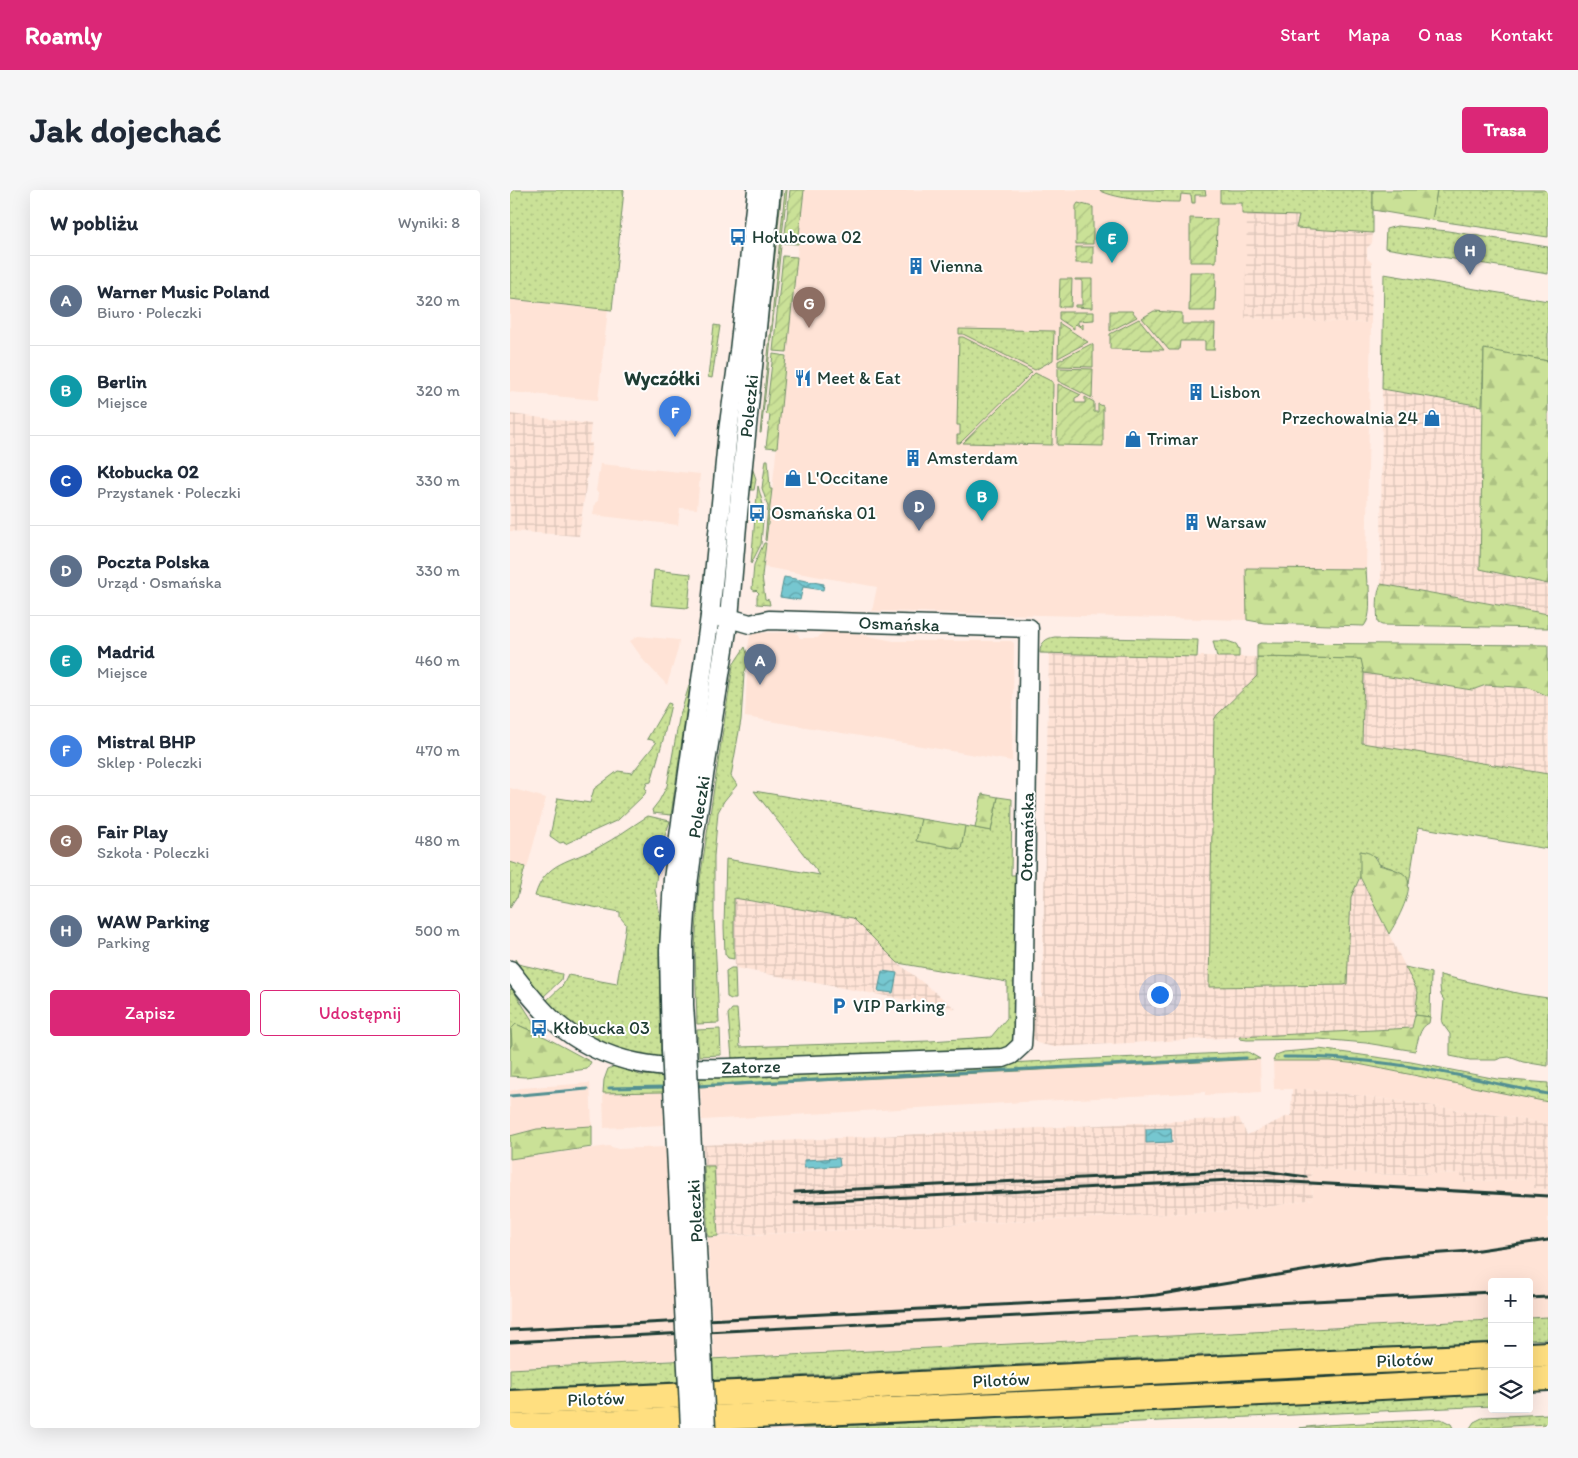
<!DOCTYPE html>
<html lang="pl">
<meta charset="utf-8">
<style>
body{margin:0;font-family:Itim,sans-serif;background:#f6f6f7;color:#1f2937}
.controls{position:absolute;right:15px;bottom:15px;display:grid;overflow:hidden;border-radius:5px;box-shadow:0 5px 20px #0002}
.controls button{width:45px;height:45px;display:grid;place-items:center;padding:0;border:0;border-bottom:1px solid #e0e1e3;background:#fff;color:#1f2937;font:25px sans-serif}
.you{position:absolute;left:649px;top:804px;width:18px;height:18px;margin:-12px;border:4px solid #fff;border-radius:50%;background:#1a73e8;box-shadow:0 0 0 8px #1a73e833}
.badge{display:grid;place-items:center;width:32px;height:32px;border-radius:50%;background:#db2777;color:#fff;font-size:16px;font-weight:700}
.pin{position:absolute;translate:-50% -41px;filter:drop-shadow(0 1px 2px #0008)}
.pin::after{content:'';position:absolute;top:26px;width:18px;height:15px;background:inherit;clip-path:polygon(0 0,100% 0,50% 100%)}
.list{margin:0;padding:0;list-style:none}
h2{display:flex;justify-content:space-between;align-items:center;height:65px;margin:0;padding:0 20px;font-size:21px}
h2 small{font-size:16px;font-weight:400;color:#747a83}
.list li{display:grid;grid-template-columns:32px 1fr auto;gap:15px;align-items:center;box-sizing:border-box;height:90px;padding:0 20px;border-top:1px solid #e0e1e3}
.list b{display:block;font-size:19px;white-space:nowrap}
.list p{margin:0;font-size:16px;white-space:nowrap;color:#747a83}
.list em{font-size:16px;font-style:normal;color:#747a83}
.actions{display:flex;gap:10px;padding:15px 20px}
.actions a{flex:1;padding:11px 0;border:1px solid #db2777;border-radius:5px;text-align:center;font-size:18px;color:#db2777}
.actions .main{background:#db2777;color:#fff}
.icon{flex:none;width:28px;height:28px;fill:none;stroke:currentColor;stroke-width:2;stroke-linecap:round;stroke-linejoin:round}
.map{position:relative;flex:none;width:1038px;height:1238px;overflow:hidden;border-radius:5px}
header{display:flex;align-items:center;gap:30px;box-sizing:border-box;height:70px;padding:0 25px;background:#db2777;color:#fff}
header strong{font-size:24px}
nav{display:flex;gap:28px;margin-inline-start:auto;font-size:18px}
.intro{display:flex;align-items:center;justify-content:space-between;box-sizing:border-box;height:120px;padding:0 30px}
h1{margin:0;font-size:35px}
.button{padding:12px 22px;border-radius:5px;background:#db2777;color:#fff;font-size:18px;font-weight:700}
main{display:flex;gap:30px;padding:0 30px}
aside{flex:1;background:#fff;border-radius:5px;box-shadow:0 5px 20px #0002}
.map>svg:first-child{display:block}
.built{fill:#ffe3d6}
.industrial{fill:url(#industrial-grid)}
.grass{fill:url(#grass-dots);stroke:#748f66}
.forest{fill:url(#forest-firs);stroke:#748f66}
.garden{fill:url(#garden-furrows);stroke:#748f66}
.water{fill:url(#water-waves);stroke:#539092}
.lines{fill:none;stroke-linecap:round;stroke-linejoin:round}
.stream{stroke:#539092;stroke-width:3}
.secondary-casing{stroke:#1f3d34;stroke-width:21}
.highway-casing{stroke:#1f3d34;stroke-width:28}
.secondary{stroke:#fff;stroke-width:18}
.highway{stroke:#ffdf80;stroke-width:24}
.rail{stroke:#1f3d34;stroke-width:3}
.secondary-bridge-casing{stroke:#1f3d34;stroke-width:21;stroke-linecap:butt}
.secondary-bridge{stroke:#fff;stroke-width:18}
.labels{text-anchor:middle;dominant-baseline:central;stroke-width:4;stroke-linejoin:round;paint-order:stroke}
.poi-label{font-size:18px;fill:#1f3d34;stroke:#fff;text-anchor:start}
.street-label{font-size:18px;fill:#1f3d34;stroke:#fff}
.quarter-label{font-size:20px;font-weight:bold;fill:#1f3d34;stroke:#fff}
</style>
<header>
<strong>Roamly</strong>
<nav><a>Start</a><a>Mapa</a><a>O nas</a><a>Kontakt</a></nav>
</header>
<div class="intro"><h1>Jak dojechać</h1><a class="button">Trasa</a></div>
<main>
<aside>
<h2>W pobliżu<small>Wyniki: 8</small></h2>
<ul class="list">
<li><span class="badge" style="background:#5c6f8a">A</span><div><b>Warner Music Poland</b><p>Biuro · Poleczki</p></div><em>320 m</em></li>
<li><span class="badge" style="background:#0f9aa8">B</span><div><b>Berlin</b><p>Miejsce</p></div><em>320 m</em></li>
<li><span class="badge" style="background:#1a4fb4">C</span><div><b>Kłobucka 02</b><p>Przystanek · Poleczki</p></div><em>330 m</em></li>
<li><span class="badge" style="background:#5c6f8a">D</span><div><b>Poczta Polska</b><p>Urząd · Osmańska</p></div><em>330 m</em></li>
<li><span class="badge" style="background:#0f9aa8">E</span><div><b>Madrid</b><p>Miejsce</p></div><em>460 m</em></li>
<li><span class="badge" style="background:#3f7fe0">F</span><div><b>Mistral BHP</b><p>Sklep · Poleczki</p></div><em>470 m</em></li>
<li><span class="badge" style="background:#8d6e63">G</span><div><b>Fair Play</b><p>Szkoła · Poleczki</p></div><em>480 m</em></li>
<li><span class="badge" style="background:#5c6f8a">H</span><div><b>WAW Parking</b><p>Parking</p></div><em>500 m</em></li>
</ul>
<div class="actions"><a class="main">Zapisz</a><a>Udostępnij</a></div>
</aside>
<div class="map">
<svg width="1038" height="1238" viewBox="0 0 1038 1238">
<defs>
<pattern id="industrial-grid" width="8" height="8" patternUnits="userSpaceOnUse" patternTransform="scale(1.25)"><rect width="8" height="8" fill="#ffe3d6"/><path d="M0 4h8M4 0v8" fill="none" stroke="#dac4b8"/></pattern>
<pattern id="grass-dots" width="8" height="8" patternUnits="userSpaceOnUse" patternTransform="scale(1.25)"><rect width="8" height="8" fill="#cae197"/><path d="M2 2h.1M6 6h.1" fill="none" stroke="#adc283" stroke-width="1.8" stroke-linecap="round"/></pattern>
<pattern id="forest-firs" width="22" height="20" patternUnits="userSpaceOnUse" patternTransform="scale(1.25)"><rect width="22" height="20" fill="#cae197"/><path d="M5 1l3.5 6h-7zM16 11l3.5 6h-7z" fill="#adc283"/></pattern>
<pattern id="garden-furrows" width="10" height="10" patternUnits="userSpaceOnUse" patternTransform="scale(1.25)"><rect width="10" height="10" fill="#cae197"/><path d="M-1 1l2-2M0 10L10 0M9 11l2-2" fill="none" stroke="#adc283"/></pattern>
<pattern id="water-waves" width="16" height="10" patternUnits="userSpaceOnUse" patternTransform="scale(1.25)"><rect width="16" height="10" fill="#76c7d0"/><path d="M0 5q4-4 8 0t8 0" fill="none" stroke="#60a3aa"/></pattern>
</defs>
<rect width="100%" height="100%" fill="#ffeee7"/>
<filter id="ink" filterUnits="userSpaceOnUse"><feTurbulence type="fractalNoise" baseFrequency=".02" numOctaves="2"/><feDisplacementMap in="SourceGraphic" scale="10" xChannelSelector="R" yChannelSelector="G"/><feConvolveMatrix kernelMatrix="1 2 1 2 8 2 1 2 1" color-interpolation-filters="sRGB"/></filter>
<g filter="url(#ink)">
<!-- built -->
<g class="built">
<path d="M294,0H863V43L786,38L735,128L861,133L856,379L737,378V430L362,421L367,397L254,377Z"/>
<path d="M0,109L98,119L88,210L0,202Z"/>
<path d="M90,274L190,284L187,319L170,318L168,335L83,325L85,313L88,311L89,303L86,301Z"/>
<path d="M282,442L287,443L290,448H308L311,444L317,442H338L384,451H501L504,453L502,571L235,527L237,484L242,470L238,457L240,446L244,443Z"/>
<path d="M128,446L169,450L168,459L157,495L134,471L120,451Z"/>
<path d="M0,598L36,608L17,678L0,672Z"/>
<path d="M750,869L751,902L695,905V902L192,930L190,897Z"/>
<path d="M763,871H820L848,874L1038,912V934L1006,928L868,908L794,899H764Z"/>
<path d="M80,893L82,936L27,939L0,946V901L11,898Z"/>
<path d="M153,902L154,935L94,938L93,903Z"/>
<path d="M99,956L108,959L156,957L167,1170L0,1179V969Z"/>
<path d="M801,977L858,984L898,985L952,983V992L1026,988L1024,998L1038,999V1127L1019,1128V1092H982V1130L204,1168L198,1047L740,1020L803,1009Z"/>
</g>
<!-- industrial -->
<g class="industrial">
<path d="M737,24L790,26L787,38L863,43L862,53L857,58V68L862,73L861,133L735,128Z"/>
<path d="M872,199L972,216L970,379L1038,394V424L871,394Z"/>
<path d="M0,224L81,234L79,253H82L69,346L0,341Z"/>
<path d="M539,463L852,469L855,483L962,500L976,495L1020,498L1038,506V584L853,554L850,687L908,802L902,838L544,857L527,853L523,848L522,836L521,809L532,807Z"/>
<path d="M223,708L343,728L388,773L446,819L225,778Z"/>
<path d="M782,899H794L868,908L1006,928L1038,934V999L1024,998L1025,988L951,992V983L898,985L858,984L801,977L803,1009L740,1020L208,1046L204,976H194L193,955L729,928L737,945L778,926H781Z"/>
</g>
<!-- grass -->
<g class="grass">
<path d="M0,0H114L102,120L0,109Z"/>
<path d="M268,0H272L242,277L246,289L244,300H241L239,282Z"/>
<path d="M275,0H277L251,243H250Z"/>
<path d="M589,0H695L696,5H685V13H682L681,5L671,4L670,12C649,12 607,10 589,0Z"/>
<path d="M710,0H863V43L786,38L789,26L732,24V13H710Z"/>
<path d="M927,0H1038V47L922,30Z"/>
<path d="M887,36L938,41L1038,57V84L875,58L876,39Z"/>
<path d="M874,84L1038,111V171L974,160L972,216L872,199Z"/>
<path d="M204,135L210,136L202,188L198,187Z"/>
<path d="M449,139L544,141L543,170L525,180L453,144H449Z"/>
<path d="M449,147H453L522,182L450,253H447V245H450V235H447Z"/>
<path d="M525,183L543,192L542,255L453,253Z"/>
<path d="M248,296L254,318L251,354L241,374L245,328H249L250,317L246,316Z"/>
<path d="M254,353H256L252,386L255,409L259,410L260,415L247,414V406L249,403L246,400L245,401L242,399L244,375Z"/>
<path d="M144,380L181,384L178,418L141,415Z"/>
<path d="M545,447L688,450L687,467L530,463C530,453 536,448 545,447Z"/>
<path d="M703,451H717L726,454L729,459V467H707Z"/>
<path d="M235,457L239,470L234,484L231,530L221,586L227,595L214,611L208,622L204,666V728L209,833L187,834L185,759L189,696L223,475Z"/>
<path d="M747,467L852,469L854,483L852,553L1038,584V659L908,637L899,694L896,686L881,678L869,674L866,667L851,661L850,687L841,707L837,794L834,795L699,797L704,530L707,525L747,486Z"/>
<path d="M181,489L161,625L143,623L142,620L149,611L157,596L169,529Z"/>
<path d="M158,513L161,514L153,550L141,592L137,593L135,598L137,600L134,605L108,630L55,654L54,652L50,653L40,646L48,608L80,613L84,599L108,581L122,583L146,553L142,550L137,549Z"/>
<path d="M244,601L411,629L407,651L451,659L455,636L481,641L488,607L502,609L501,685H509L505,841C502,855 499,857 487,863L229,872L222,868L218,824L222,819H227L230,857L420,851L481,847L497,828V792L388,773L343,728L224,708V769L218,768L215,764L214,736L216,669L310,685Z"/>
<path d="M138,626L160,631L149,663L145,700L151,730L149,768L151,870C118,863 87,854 60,835C51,829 44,820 37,813L36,811L53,795L58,785L107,794L116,734L110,727V722L25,706C35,671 61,672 89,657C106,648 122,636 138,626Z"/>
<path d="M0,672L15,677L7,708L5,709L0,717Z"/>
<path d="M5,769L8,774L52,784L51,790L33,807L28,805L7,774Z"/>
<path d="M895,777L921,783L920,827L905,825L908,802Z"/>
<path d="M221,778H225L226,809H221L217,807L216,781Z"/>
<path d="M930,785L1011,804L1038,808V876L1013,872L999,867L991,868L986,870H960L940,866V844L932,833L934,810L931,805L930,796Z"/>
<path d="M0,799L3,800L22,830L26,843L6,834L1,839L2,854L0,858Z"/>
<path d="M210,839L211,865L189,866L187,840Z"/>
<path d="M809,859L901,872L987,889L1038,893V912L848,874L820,871H763L766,865L774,862Z"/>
<path d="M738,862L750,869L190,897V887Z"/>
<path d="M105,876L130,885L152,886L153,902L93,903L94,890L98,879Z"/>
<path d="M194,976H204L208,1046L198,1047Z"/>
<path d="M1038,1127V1149L1019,1150V1128Z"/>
<path d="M982,1130V1152L763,1163L693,1165L207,1190L0,1199V1179Z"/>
<path d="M982,1204V1216L496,1238H292Z"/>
<path d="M1038,1224V1234L960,1238L964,1232L974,1227Z"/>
<path d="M931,1229L941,1234L943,1238H789L815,1235Z"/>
</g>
<!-- forest -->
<g class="forest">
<path d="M863,0H927L922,30L863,20Z"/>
<path d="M974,159L1038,171V394L970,379Z"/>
<path d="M736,378L856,379L857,395H859C859,407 862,427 854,436L754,433L737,430Z"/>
<path d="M871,394L1038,424V438L872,435L868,433C867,422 866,403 871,394Z"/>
<path d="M750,453L1038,455V506L1020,498L976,495L962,500L854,483L851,469L747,467V455Z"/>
<path d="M472,604L488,607L481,641L465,638Z"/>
<path d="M411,629L455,636L451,659L406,651Z"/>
<path d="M850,661C862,663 863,664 869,675C878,678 888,679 895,685C907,696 886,733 879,744L850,687Z"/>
<path d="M905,825L920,827L919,833C909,837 908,852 905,861L856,853L809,849L737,850L730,849L729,847L902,838Z"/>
<path d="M6,834L37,848L81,872L77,879L15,887L0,886V858L2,854L1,839Z"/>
<path d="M82,936V957L0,969V946L27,939Z"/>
</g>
<!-- garden -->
<g class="garden">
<path d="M280,0H294L288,54L274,53Z"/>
<path d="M568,13L583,17V54H566V16Z"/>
<path d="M680,28L707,29L706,72H680Z"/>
<rect x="566" y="57" width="17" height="16"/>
<path d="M273,66L287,67L277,162L263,161Z"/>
<path d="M680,82H706L705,121H679Z"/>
<path d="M550,89H562L561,117H549Z"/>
<path d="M565,89H582V118L565,117V115H572V90H565Z"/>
<path d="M600,121H622L627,127L600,141Z"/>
<path d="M644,121L672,123V134H705L704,160H695V151H670L669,160H659L632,128Z"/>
<path d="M549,122H584V130L568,131V134L570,136L573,134V139L566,134L564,136V139L549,129Z"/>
<path d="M629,129L654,160L600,159V144Z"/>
<path d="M549,133L578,152L548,168Z"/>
<path d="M581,154L583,155V177L548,176V171Z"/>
<path d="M263,164L276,166L267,258L256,257L260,225L256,224Z"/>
<path d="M548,178L583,179L582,208L548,191Z"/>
<path d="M548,194L571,205L565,208V213H575V207L584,212V222H588V214L593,216V256L547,255Z"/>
<path d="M256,270H258L260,299H262L256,351L255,350L258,317L252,298Z"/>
</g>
<!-- water -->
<g class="water">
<path d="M274,387L314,394L313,400L293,397L290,410L270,407Z"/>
<path d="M372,781L387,783L383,803L368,801Z"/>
<path d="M661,938L662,952L636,953V939Z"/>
<path d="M329,968L330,976L294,978V970Z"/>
</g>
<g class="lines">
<!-- stream -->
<g class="stream">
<path d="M774,867C833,866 894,874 952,886C981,892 1009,899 1038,904"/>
<path d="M185,896L736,868"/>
<path d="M99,898L156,897"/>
<path d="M0,906L77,899"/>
</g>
<!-- secondary casing -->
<g class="secondary-casing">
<g id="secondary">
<path d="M0,780C14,798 28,817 45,832C97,878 153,879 218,878L493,868L501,865L512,855L513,839L519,438L259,430L240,434L219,428L200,426"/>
<path d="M177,858L174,815V752L178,695L185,642L219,428L228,324L261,0"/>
<path d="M161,859L159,760L163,689L200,426L218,241L229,161L247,0"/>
</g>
</g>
<!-- highway casing -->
<g class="highway-casing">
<g id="highway">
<path d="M1019,1165L1038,1164"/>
<path d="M1019,1189L1038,1188"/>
<path d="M0,1213L293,1200L797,1174L982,1166"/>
<path d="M0,1237L797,1201L982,1191"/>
</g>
</g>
<!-- secondary -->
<use href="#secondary" class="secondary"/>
<!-- highway -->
<use href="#highway" class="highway"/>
<!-- rail -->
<g class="rail">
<path d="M285,1002L714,981H754L796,987"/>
<path d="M285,1013L721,990L764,991L1038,1006"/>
<path d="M1019,1108L1038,1107"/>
<path d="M0,1140L605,1109L646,1105L871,1068L903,1065L962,1061L1038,1050"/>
<path d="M0,1152L982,1102"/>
</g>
<!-- secondary-bridge casing -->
<g class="secondary-bridge-casing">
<g id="secondary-bridge">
<path d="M177,858L196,1238"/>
<path d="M161,859L180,1238"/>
</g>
</g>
<!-- secondary-bridge -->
<use href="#secondary-bridge" class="secondary-bridge"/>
</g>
</g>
<!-- icons -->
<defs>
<g id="bus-bare" transform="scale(1.35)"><path d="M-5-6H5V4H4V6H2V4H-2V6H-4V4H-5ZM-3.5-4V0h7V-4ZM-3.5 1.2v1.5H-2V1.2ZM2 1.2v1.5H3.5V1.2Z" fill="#1f6fb2" stroke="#fff" stroke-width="2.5" paint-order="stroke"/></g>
<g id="building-bare" transform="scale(1.35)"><path d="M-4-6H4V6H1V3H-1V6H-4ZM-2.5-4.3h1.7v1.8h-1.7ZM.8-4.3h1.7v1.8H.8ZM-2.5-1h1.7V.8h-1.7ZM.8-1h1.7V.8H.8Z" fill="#1f6fb2" stroke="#fff" stroke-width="2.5" paint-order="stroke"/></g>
<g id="restaurant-bare" transform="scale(1.35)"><path d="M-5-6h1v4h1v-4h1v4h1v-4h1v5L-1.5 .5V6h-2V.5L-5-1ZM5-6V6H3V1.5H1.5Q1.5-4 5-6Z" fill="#1f6fb2" stroke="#fff" stroke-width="2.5" paint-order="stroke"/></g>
<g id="shop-bare" transform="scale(1.35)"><path d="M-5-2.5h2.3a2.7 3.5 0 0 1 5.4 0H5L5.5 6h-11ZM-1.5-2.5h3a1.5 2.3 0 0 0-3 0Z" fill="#1f6fb2" stroke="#fff" stroke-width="2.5" paint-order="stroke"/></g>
<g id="parking-bare" transform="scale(1.35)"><path d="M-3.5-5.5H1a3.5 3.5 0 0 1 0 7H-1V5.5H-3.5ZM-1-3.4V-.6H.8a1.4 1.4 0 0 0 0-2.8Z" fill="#1f6fb2" stroke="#fff" stroke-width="2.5" paint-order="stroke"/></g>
</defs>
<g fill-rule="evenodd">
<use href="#bus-bare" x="228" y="47"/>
<use href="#building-bare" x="406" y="76"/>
<use href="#restaurant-bare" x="293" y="188"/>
<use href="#building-bare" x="686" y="202"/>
<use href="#shop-bare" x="922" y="228"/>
<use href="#shop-bare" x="623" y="249"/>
<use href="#building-bare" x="403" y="268"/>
<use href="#shop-bare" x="283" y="288"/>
<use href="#bus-bare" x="247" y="323"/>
<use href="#building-bare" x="682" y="332"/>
<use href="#parking-bare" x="329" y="816"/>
<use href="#bus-bare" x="29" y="838"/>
</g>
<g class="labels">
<!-- poi labels -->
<g class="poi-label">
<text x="242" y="47">Hołubcowa 02</text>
<text x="420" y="76">Vienna</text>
<text x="307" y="188">Meet &amp; Eat</text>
<text x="700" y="202">Lisbon</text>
<text x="908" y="228" text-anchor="end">Przechowalnia 24</text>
<text x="637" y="249">Trimar</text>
<text x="417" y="268">Amsterdam</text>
<text x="297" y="288">L'Occitane</text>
<text x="261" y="323">Osmańska 01</text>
<text x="696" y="332">Warsaw</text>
<text x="343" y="816">VIP Parking</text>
<text x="43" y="838">Kłobucka 03</text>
</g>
<!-- street labels -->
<g class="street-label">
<text transform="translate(239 216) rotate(-84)">Poleczki</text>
<text transform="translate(389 434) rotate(2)">Osmańska</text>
<text transform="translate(189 617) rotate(-81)">Poleczki</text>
<text transform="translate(517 647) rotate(-89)">Otomańska</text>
<text transform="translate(241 877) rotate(-2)">Zatorze</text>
<text transform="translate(185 1021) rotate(-93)">Poleczki</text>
<text transform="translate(895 1170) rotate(-2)">Pilotów</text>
<text transform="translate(491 1190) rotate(-3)">Pilotów</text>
<text transform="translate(86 1209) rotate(-2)">Pilotów</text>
</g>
<!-- quarter labels -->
<g class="quarter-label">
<text x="152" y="188">Wyczółki</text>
</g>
</g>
</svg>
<div class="controls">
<button>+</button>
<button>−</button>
<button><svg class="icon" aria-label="layers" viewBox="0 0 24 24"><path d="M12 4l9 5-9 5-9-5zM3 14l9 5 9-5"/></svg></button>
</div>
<div class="you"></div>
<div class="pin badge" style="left:250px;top:495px;background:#5c6f8a">A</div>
<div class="pin badge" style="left:472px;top:331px;background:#0f9aa8">B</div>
<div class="pin badge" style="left:149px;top:686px;background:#1a4fb4">C</div>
<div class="pin badge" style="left:409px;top:341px;background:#5c6f8a">D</div>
<div class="pin badge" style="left:602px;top:73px;background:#0f9aa8">E</div>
<div class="pin badge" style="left:165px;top:247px;background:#3f7fe0">F</div>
<div class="pin badge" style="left:299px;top:138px;background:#8d6e63">G</div>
<div class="pin badge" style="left:960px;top:85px;background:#5c6f8a">H</div>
</div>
</main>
